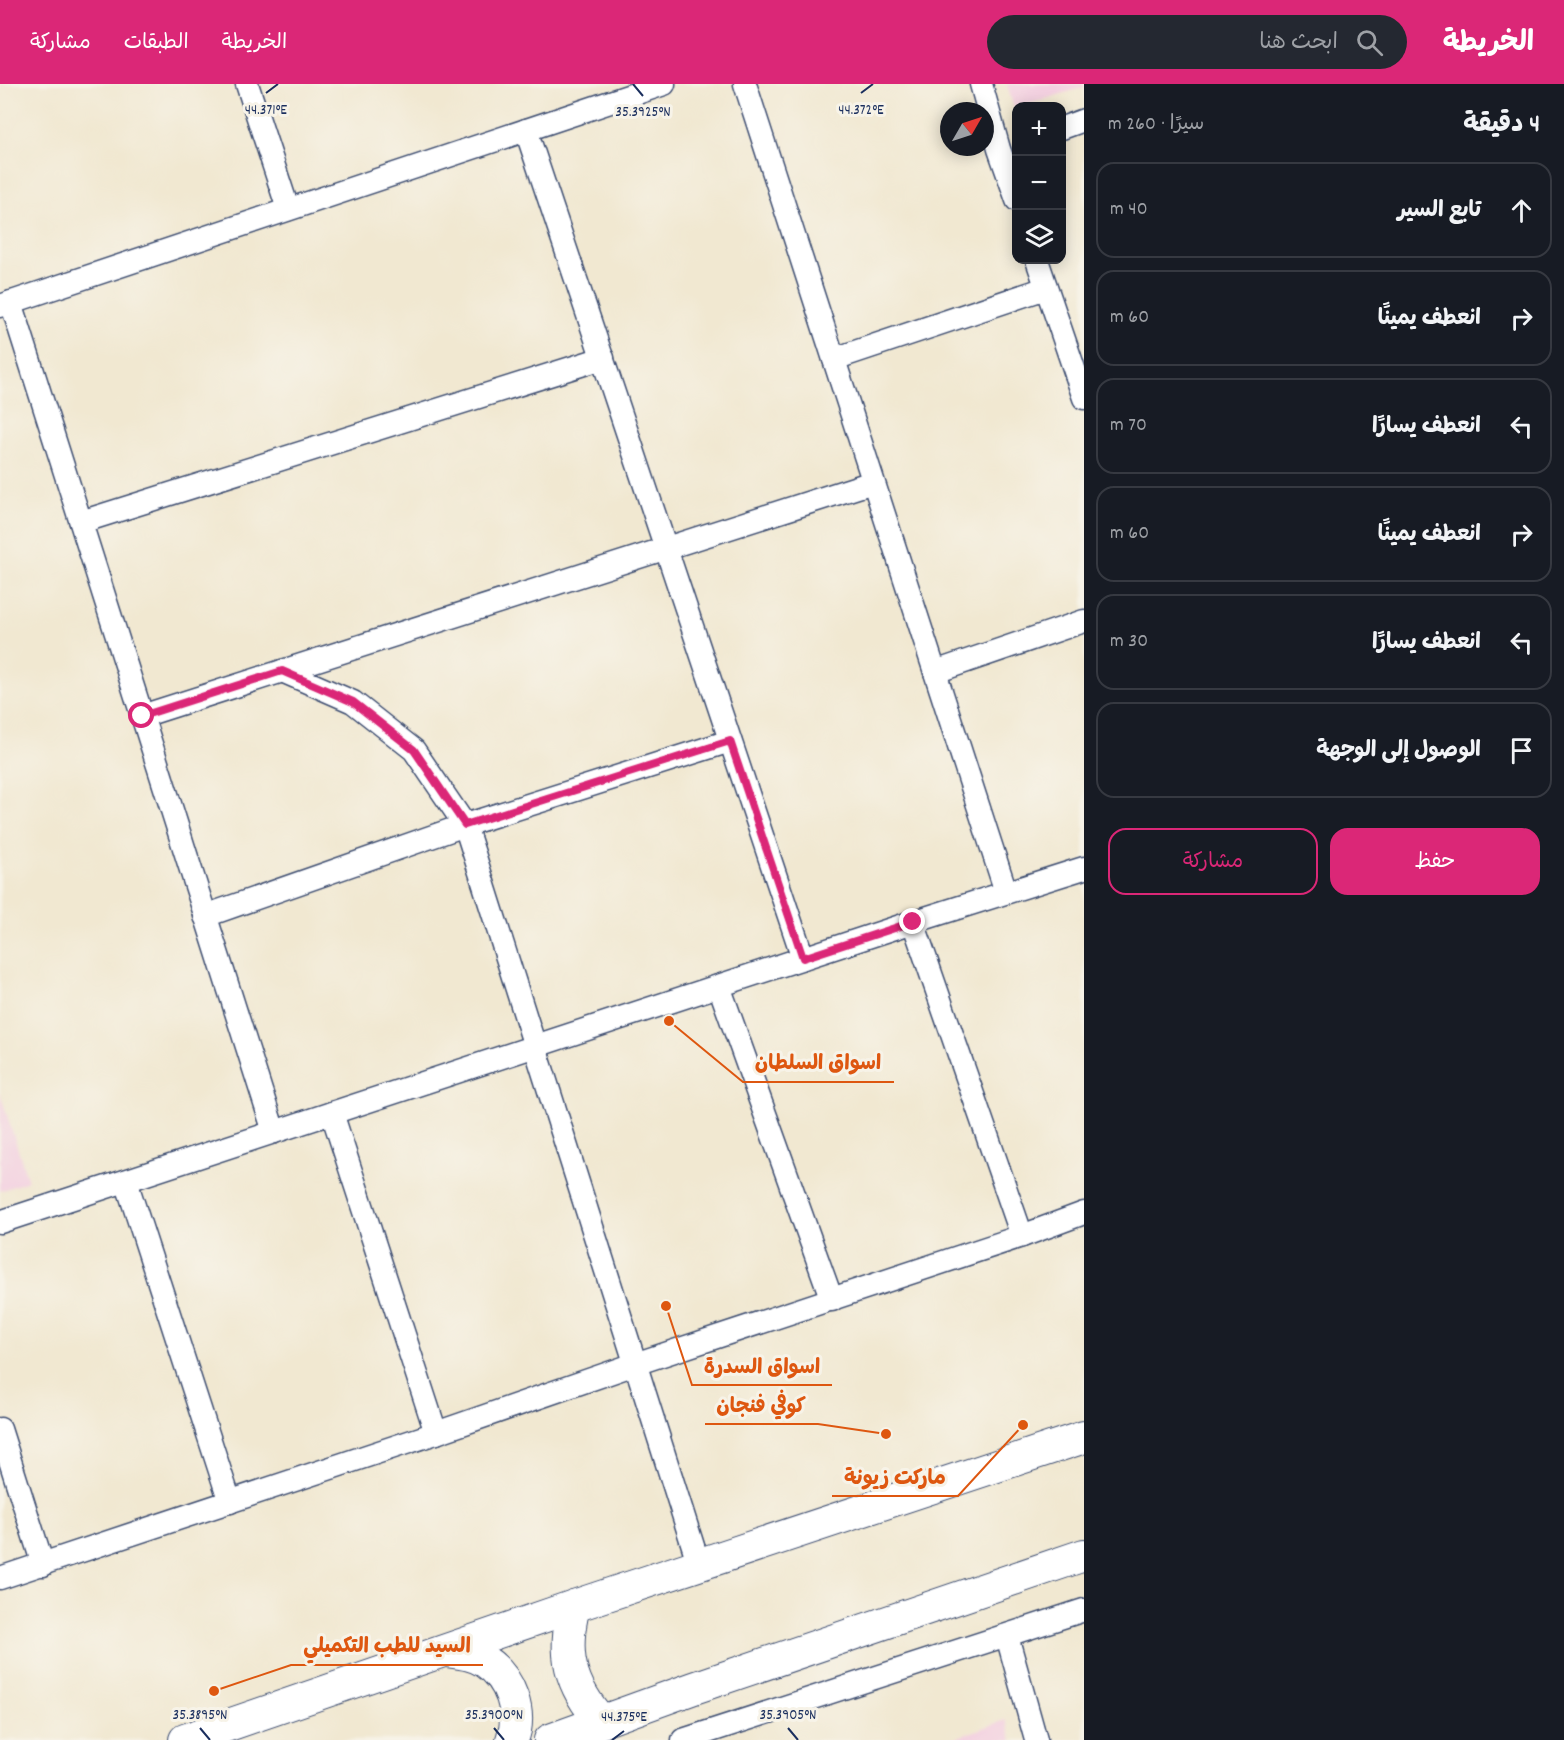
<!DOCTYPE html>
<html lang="ar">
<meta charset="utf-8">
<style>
body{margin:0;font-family:Dekko,"Playpen Sans Arabic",sans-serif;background:#242831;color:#f1f3f6;direction:rtl}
.controls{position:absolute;right:18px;top:18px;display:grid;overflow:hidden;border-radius:12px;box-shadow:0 3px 15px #0003}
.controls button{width:54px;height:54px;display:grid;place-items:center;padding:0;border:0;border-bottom:2px solid #363941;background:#171b24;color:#f1f3f6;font:30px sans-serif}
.compass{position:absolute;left:940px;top:18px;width:54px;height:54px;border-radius:50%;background:#171b24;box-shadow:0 3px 15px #0003;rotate:51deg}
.stop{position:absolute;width:18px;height:18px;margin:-14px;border:4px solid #db2777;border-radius:50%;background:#fff}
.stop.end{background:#db2777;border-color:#fff;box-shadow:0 2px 6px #0008}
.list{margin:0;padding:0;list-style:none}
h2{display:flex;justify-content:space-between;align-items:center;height:78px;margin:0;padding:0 24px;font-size:26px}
h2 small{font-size:20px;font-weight:400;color:#9ea1a6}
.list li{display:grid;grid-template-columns:39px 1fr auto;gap:18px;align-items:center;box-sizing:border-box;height:96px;margin:0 12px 12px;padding:0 12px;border:2px solid #363941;border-radius:18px}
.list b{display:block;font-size:22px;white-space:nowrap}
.list em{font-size:20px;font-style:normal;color:#9ea1a6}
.actions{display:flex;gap:12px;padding:18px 24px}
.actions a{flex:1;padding:14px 0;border:2px solid #db2777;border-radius:18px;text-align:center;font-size:21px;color:#db2777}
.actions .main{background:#db2777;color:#fff}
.icon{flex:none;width:33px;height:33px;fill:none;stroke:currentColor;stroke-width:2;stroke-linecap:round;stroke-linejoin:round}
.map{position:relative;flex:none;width:1084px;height:1656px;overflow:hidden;direction:ltr}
header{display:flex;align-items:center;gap:36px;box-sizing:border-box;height:84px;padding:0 30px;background:#db2777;color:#fff}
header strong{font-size:28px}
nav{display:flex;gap:33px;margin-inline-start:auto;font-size:21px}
.search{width:420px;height:54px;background:#242831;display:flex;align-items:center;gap:15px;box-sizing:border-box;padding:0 21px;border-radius:33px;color:#9ea1a6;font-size:22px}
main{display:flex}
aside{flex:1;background:#171b24}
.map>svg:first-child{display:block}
.built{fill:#f3cfe0}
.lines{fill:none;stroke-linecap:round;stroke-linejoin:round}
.minor-casing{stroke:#3b4b6f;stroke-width:25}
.secondary-casing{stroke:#3b4b6f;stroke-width:34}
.minor{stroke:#fff;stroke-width:22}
.secondary{stroke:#fff;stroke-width:32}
.route{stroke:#db2777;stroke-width:8}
.ticks{fill:none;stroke:#1b2f5e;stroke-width:2}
.ticks-label{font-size:15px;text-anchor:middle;fill:#1b2f5e;stroke:#f7f3e8;stroke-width:6;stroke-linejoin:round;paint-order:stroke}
.leader{fill:none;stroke:#de5710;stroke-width:2}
.callout-dot{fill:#de5710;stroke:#f7f3e8;stroke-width:2}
.callout-label{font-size:21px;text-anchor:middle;font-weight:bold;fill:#de5710;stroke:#f7f3e8;stroke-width:6;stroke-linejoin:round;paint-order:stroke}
</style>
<header>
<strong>الخريطة</strong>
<div class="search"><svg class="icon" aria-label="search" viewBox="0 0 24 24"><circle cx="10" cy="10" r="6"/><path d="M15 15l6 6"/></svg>ابحث هنا</div>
<nav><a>الخريطة</a><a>الطبقات</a><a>مشاركة</a></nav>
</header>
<main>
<aside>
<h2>4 دقيقة<small>سيرًا · 260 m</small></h2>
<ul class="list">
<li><svg class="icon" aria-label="ahead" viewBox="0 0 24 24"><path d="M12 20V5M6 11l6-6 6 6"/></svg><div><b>تابع السير</b></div><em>40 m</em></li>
<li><svg class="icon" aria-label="right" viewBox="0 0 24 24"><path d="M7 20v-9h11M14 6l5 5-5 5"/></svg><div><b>انعطف يمينًا</b></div><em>60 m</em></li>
<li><svg class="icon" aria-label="left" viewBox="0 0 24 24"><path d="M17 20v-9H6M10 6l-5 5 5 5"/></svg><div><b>انعطف يسارًا</b></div><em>70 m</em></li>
<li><svg class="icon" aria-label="right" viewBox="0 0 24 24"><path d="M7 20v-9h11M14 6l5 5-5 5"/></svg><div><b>انعطف يمينًا</b></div><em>60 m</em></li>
<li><svg class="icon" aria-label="left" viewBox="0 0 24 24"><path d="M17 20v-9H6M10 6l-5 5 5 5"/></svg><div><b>انعطف يسارًا</b></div><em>30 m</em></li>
<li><svg class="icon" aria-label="arrive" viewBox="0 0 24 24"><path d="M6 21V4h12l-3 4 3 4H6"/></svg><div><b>الوصول إلى الوجهة</b></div></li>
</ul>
<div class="actions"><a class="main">حفظ</a><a>مشاركة</a></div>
</aside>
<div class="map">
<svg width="1084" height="1656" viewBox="0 0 1084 1656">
<rect width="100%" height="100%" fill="#f7f3e8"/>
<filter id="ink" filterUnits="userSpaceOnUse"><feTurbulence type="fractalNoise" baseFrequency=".0167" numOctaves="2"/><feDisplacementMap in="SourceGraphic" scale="12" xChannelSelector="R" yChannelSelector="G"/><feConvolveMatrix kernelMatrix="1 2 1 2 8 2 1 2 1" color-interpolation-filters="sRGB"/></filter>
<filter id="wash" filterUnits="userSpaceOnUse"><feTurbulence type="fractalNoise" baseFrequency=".008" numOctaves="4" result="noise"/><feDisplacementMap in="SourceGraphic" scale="24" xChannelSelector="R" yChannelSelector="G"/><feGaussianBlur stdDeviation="1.35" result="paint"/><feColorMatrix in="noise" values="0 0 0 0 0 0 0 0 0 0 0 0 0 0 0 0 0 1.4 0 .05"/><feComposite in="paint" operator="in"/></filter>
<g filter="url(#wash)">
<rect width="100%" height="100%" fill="#f1e8d1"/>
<!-- built -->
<g class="built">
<path d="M1007,0H1084V3L1023,22H1017L1014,25Z"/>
<path d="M0,1009L28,1097L0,1107Z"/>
<path d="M1006,1636L1012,1656H950Z"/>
</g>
</g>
<g filter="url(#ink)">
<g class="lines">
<!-- minor casing -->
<g class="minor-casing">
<g id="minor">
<path d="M247,0L288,125"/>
<path d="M745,0L1006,808"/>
<path d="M981,0L999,65L1017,116"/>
<path d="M1062,44L1084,36"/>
<path d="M526,46L803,874"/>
<path d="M1037,176L1084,314"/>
<path d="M11,218L274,1048"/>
<path d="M0,222L664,0"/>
<path d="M834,275L1046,204"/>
<path d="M81,438L603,274"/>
<path d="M282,587L353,618L414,666L465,741L699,1481"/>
<path d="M935,588L1084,537"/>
<path d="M142,632L873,398"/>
<path d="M205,832L465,741L730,657"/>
<path d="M913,838L1022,1152"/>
<path d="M719,902L832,1216"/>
<path d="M332,1029L436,1349"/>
<path d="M126,1097L230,1418"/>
<path d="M0,1138L913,838L1084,784"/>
<path d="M0,1345L43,1481"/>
<path d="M0,1494L436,1349L635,1280L1022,1152L1084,1129"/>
<path d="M1007,1552L1036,1656"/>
<path d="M683,1656L1084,1526"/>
</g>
</g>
<!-- secondary casing -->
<g class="secondary-casing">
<g id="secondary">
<path d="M574,1522C562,1569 569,1601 602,1638"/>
<path d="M446,1567C460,1569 474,1570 486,1578C510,1594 523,1629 512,1656"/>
<path d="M185,1656L574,1522L1084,1353"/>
<path d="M550,1656L694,1604L1084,1471"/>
</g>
</g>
<!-- minor -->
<use href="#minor" class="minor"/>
<!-- secondary -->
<use href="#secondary" class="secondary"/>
</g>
</g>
<g class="lines" filter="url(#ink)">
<!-- route -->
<path class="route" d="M142,632L282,587L353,618L414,666L465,741L730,657L803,874L913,838"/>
</g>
<!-- ticks -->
<path class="ticks" d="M633,0L643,12M266,9L278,0M861,9L873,0M200,1644L210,1656M494,1644L504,1656M788,1644L798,1656M612,1656L624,1647"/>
<g class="ticks-label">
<text x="266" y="30">44.371°E</text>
<text x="861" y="30">44.372°E</text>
<text x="643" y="32">35.3925°N</text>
<text x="200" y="1635">35.3895°N</text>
<text x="494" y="1635">35.3900°N</text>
<text x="788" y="1635">35.3905°N</text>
<text x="624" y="1637">44.375°E</text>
</g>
<!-- callouts -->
<path class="leader" d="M669 937L743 998H894M666 1222L692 1301H832M886 1350L818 1340H705M1023 1341L958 1412H832M214 1607L291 1581H483"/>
<g class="callout-dot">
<circle cx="669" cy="937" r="6"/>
<circle cx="666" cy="1222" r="6"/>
<circle cx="886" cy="1350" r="6"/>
<circle cx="1023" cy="1341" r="6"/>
<circle cx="214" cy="1607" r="6"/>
</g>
<g class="callout-label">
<text x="818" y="985">اسواق السلطان</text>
<text x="762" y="1289">اسواق السدرة</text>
<text x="761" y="1328">كوفي فنجان</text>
<text x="895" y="1400">ماركت زيونة</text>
<text x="387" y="1568">السيد للطب التكميلي</text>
</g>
</svg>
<div class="controls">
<button>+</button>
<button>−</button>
<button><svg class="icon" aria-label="layers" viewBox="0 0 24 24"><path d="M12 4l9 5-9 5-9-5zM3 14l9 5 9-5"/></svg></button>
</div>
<svg class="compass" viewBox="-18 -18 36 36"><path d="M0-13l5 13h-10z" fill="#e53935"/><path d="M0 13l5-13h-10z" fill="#9ea1a6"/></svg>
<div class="stop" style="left:142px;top:632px"></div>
<div class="stop end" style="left:913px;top:838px"></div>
</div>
</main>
